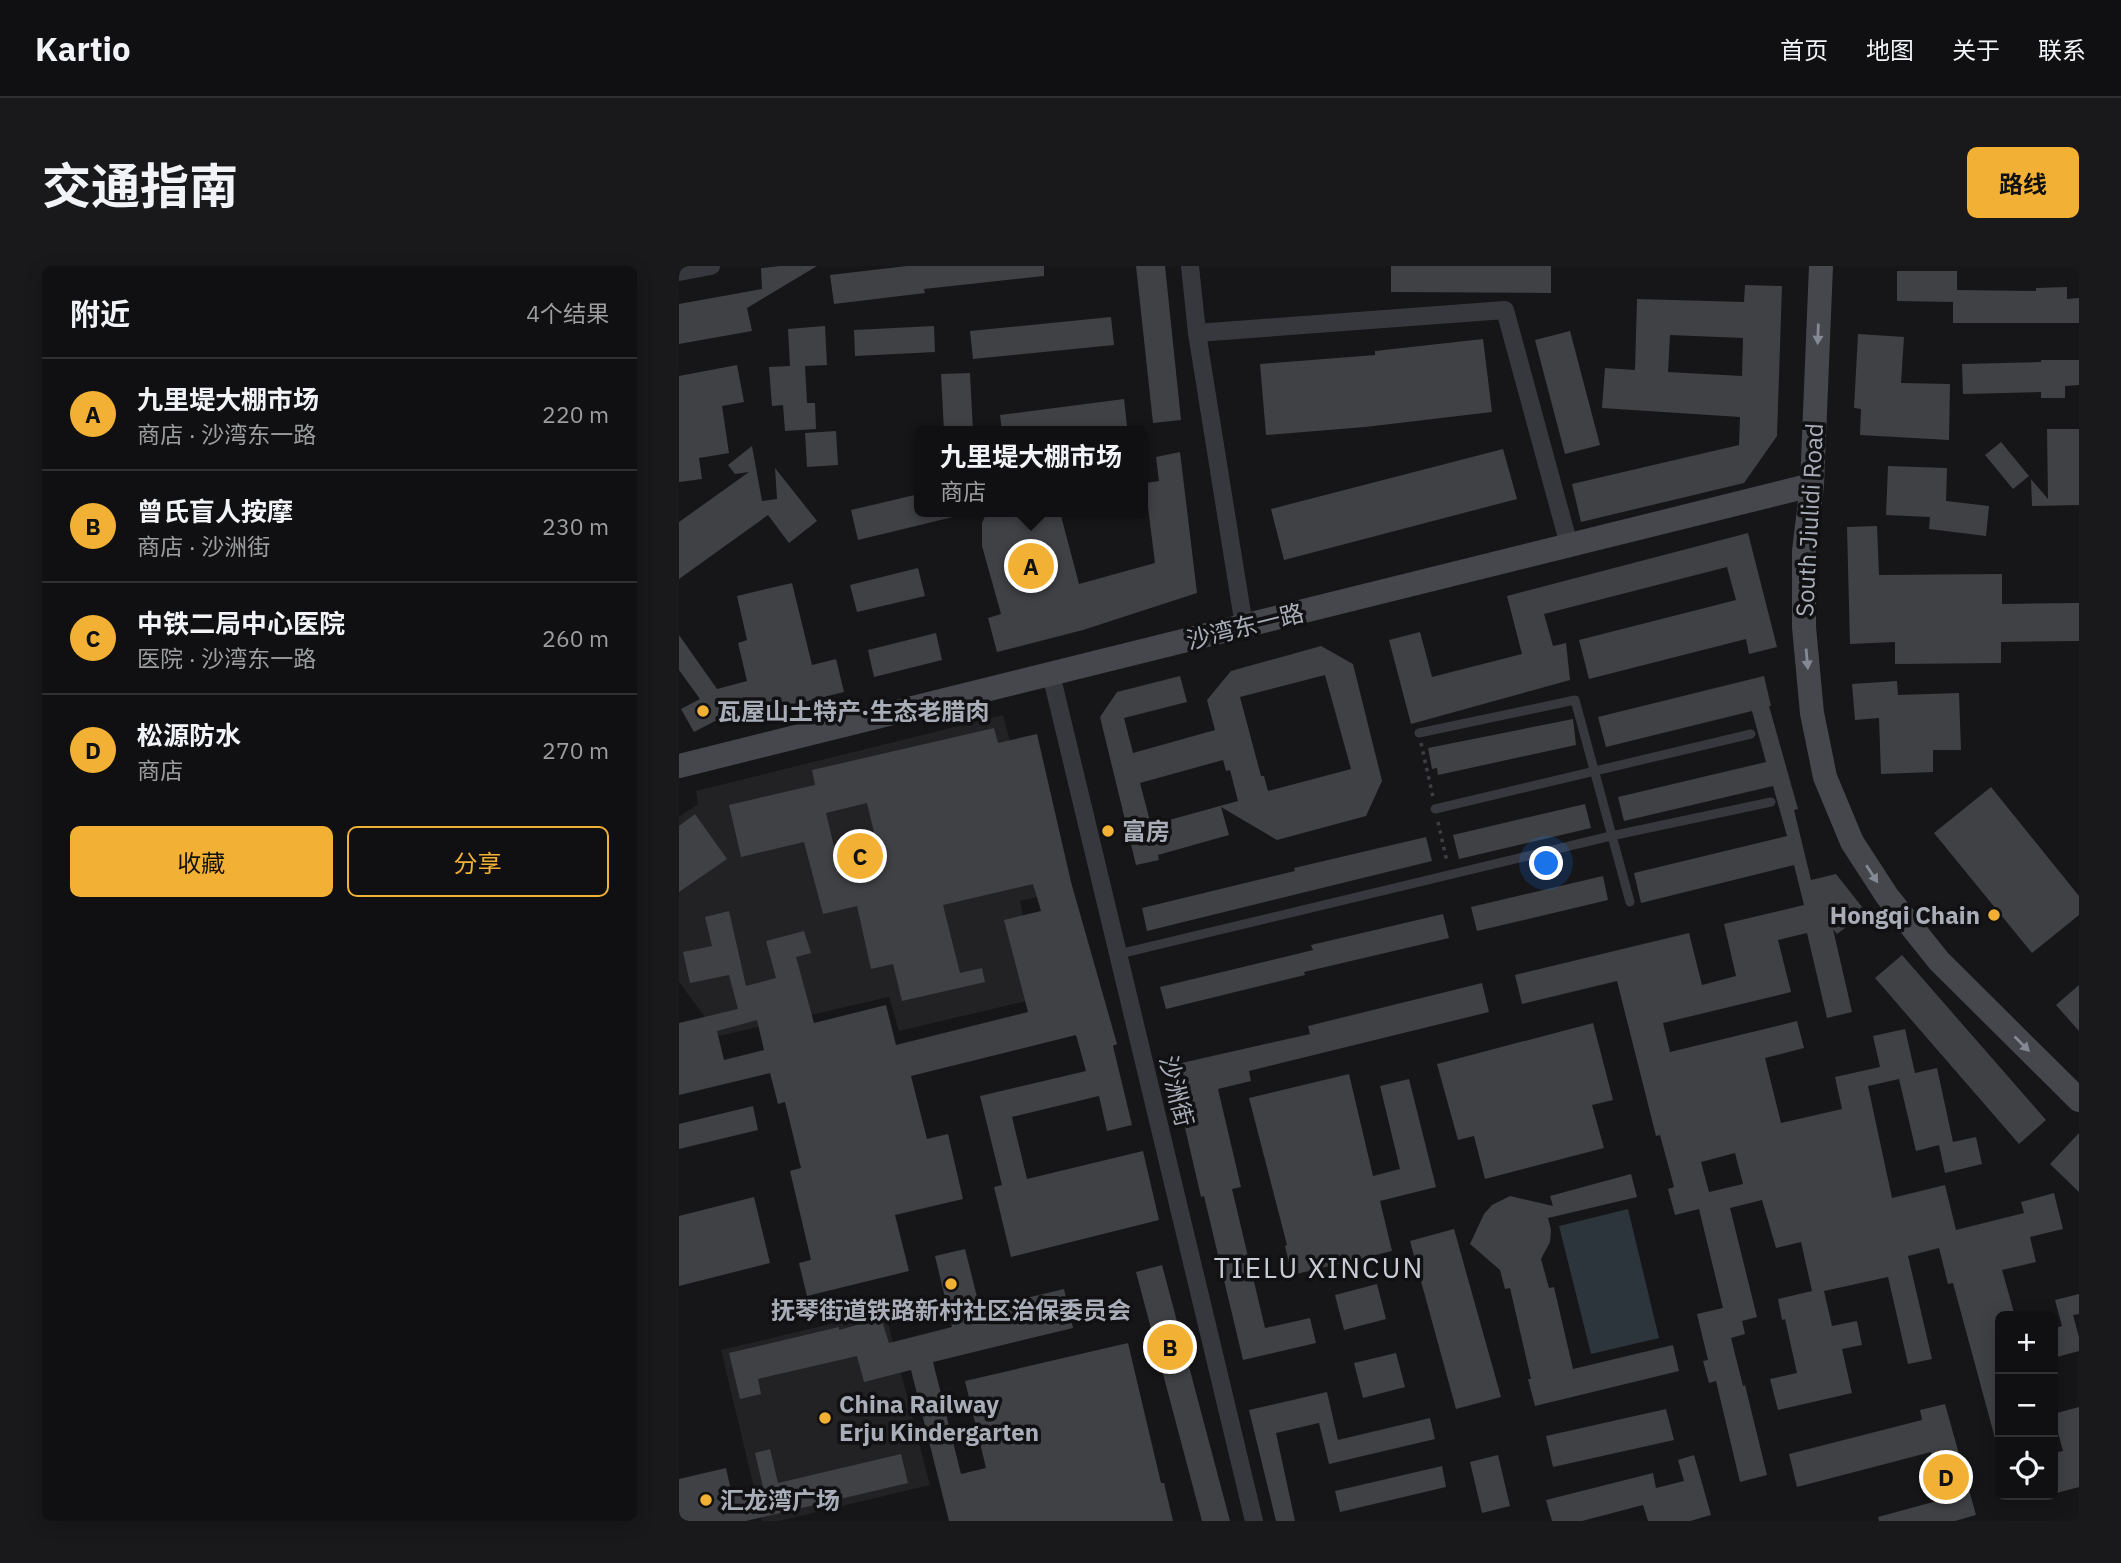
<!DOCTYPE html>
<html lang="zh">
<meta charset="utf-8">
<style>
body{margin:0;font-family:"IBM Plex Sans","Noto Sans SC",sans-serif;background:#19191b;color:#f1f3f6}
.controls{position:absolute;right:21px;bottom:21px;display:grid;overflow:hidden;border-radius:10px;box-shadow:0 4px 18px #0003}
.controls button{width:63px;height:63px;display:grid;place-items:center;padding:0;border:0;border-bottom:2px solid #303032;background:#101012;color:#f1f3f6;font:35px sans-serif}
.you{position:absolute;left:868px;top:598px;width:24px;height:24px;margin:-18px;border:5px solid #fff;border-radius:50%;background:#1a73e8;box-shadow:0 0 0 10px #1a73e833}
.badge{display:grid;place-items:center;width:46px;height:46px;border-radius:50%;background:#f2b134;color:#111;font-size:23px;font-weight:700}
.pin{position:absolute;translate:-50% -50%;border:4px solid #fff;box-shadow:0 2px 7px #0006}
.popup{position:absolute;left:235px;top:160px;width:234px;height:91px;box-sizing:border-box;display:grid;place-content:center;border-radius:10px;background:#101012;filter:drop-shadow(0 2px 5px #0005);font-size:23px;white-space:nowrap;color:#9c9d9f}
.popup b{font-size:26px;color:#f1f3f6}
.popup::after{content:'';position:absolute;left:50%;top:100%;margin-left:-14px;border:14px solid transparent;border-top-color:#101012}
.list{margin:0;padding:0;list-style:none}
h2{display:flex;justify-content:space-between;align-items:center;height:91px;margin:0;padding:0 28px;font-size:30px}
h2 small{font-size:23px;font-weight:400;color:#9c9d9f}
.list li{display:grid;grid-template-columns:46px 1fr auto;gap:21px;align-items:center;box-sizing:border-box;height:112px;padding:0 28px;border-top:2px solid #303032}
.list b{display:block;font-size:26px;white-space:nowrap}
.list p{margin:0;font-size:23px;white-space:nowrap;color:#9c9d9f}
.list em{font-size:23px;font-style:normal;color:#9c9d9f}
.actions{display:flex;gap:14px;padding:21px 28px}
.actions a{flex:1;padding:16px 0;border:2px solid #f2b134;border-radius:10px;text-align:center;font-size:24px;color:#f2b134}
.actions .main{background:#f2b134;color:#111}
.icon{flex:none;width:38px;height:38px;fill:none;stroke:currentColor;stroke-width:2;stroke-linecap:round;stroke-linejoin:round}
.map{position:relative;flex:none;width:1400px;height:1255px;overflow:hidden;border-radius:10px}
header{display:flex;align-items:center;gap:42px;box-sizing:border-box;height:98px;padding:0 35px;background:#101012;border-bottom:2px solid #303032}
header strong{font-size:33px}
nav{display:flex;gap:38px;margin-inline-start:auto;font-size:24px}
.intro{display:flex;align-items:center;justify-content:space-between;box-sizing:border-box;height:168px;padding:0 42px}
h1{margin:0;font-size:49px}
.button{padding:18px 32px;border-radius:10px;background:#f2b134;color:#111;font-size:24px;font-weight:700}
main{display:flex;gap:42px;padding:0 42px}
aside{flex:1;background:#101012;border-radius:10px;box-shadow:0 4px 18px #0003}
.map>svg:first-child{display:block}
.built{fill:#222225}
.water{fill:#2c353c}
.building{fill:#404145;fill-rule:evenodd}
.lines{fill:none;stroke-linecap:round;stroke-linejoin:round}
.path{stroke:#3d3f44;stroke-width:3.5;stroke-dasharray:3.5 5;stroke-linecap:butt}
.lane{stroke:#37383d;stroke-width:9}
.street{stroke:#37383d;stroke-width:18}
.secondary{stroke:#45474d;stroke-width:24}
.oneway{fill:#858993}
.poi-dot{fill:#f2b134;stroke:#111113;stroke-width:2.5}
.labels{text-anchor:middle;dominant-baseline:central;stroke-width:7;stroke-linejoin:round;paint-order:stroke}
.street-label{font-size:24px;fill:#a8adb8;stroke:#111113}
.poi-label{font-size:24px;font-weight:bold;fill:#a8adb8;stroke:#111113;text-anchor:start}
.quarter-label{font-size:28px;letter-spacing:2px;fill:#c9ccd4;stroke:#111113}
</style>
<header>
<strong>Kartio</strong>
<nav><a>首页</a><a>地图</a><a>关于</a><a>联系</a></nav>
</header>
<div class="intro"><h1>交通指南</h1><a class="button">路线</a></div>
<main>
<aside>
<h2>附近<small>4个结果</small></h2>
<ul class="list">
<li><span class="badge">A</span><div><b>九里堤大棚市场</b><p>商店 · 沙湾东一路</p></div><em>220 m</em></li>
<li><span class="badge">B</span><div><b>曾氏盲人按摩</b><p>商店 · 沙洲街</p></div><em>230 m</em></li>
<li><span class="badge">C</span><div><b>中铁二局中心医院</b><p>医院 · 沙湾东一路</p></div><em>260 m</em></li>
<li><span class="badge">D</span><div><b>松源防水</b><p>商店</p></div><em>270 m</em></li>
</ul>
<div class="actions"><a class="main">收藏</a><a>分享</a></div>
</aside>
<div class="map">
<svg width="1400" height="1255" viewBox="0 0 1400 1255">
<rect width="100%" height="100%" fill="#161618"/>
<!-- built -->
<g class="built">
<path d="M324,449L372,628L341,635L364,731L220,765L210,731L40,770L0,716V551L19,538L17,525Z"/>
<path d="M206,1045L251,1219L100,1255H83L42,1084Z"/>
</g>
<!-- water -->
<path class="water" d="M949,943L980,1072L912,1088L880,960Z"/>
<!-- building -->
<g class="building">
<path d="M101,0H138L68,42L73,65L0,78V38L83,23L82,2Z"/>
<path d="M228,0H365V10L245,23L246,27L155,38L151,9Z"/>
<path d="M457,0H486L502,154L474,157Z"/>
<path d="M712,0H872V27L712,26Z"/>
<path d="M1218,5H1278V24L1357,25V22L1388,21V33L1400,32V57H1274V36L1218,35Z"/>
<path d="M1066,19L1103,20L1098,170L1065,217L902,256L893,218L1060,179L1061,151L923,142L926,102L956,104L958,33L1065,36ZM991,69L1064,72L1063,110L989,106Z"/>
<path d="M432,51L435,79L294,93L291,65Z"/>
<path d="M146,60L148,99L126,100L128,137H136L137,163L106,165L104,139L93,140L90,101L111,100L109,63Z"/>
<path d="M255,60L256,86L176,90L175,64Z"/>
<path d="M891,65L921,179L886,188L856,74Z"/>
<path d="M1179,68L1225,71L1222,117L1271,118L1270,174L1181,169L1182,143L1175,142Z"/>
<path d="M804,73L813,146L686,161L587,169L581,98L696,89V85Z"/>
<path d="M1362,94H1400V119L1386,120V132H1362V126L1284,128L1283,98L1362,96Z"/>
<path d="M58,99L65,136L43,140L50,187L20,192L23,213L0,216V110Z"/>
<path d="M291,107L294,165H265L262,108Z"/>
<path d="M445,133L448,160L407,165H323L321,149Z"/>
<path d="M1368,163H1400V239L1353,240L1352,213L1369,233Z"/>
<path d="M157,165L159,199L128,201L126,167Z"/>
<path d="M1322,176L1350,210L1334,223L1306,189Z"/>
<path d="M73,180L83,235L98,233L96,202L138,255L110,277L89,249L0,313V256L70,206L56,208L49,199Z"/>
<path d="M824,183L838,233L605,294L592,243Z"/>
<path d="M501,186L518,327L404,364L318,386L309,352L322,348L303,280V257L308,246H381L400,318L476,297L466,217L480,215L477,191Z"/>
<path d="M1209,200L1268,202L1267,235L1310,240L1307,270L1250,263L1251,251L1207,249Z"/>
<path d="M240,228V246H274V251L179,274L172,244Z"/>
<path d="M1198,260L1200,309L1323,308V338L1400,337V375L1322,376V397L1216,398V376L1171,378L1168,261Z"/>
<path d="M1069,267L1098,381L1070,388L1067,373L910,413L900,374L1057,334L1048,301L865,348L874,380L887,377L891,414L732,458L710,374L741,366L753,411L843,388L828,330Z"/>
<path d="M239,302L246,330L178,346L171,319Z"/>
<path d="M113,317L133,399L157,393L165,426L64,451L61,442L15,466L2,443L21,433L0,404V369L38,423L68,415L59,377L68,374L58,330Z"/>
<path d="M257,367L263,394L195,411L189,384Z"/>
<path d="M642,380L674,398L703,515L687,550L598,574L542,541L550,569L479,589L480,594L457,599L421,451L438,426L501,410L508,436L445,452L454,487L536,464L528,434L552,405ZM646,409L672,503L589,525L585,510H582L561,431ZM544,494L547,505L551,504L559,535L472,559L461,517Z"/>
<path d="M1085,410L1092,440H1090L1119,543L1115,544L1132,614L1157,608L1187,646L1158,668L1154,663L1173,746L1148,752L1128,667L1099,674L1112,726L984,757L991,786L1118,755L1125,782L1086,792L1102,857L1163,843L1156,811L1201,801L1194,770L1226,763L1236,807L1258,802L1274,876L1297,871L1303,898L1266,907L1260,879L1237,885L1220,813L1189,820L1213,932L1266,919L1277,964L1345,947L1342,936L1375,927L1384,963L1351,971L1357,996L1323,1004L1336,1050H1321V1176H1317L1274,1017L1269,1018L1260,982L1229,990L1253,1093L1229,1098L1209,1011L1145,1025L1153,1060L1178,1055L1183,1079L1163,1083L1173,1127L1099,1144L1091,1113L1118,1107L1106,1053L1103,1054L1099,1033L1133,1025L1122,976L1097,982L1083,934L1051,942L1078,1051L1063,1055L1066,1068L1052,1072L1064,1120L1066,1119L1088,1209L1061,1216L1037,1115L1030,1117L1024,1095L1029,1094L1018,1048L1044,1042L1020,943L996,949L989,923L995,921L981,869L977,870L938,715L843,738L836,709L1010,667L1023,719L1057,710L1045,658L1125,639L1115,599L962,637L955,607L1108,570L1094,520L945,555L939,531L1087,496L1073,445L927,481L919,451ZM1056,887L1064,918L1030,926L1022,896Z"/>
<path d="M1218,415L1219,429L1280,427L1282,484H1254V506L1202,508L1200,452L1176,454L1173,418Z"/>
<path d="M894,453L897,479L759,509L758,502L753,503L749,482Z"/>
<path d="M315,462L319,477L358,468L392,616L438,778L434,780L453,859L428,865L420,830L333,851L348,913L464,885L480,954L332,991L315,921L323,919L301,830L407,805L397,769L232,810L248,873L269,868L284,933L216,949L230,1005L128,1030L120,997L132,994L111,905L122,902L106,836L99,838L91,807L0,829V757L59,743L50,709L11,717L4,686L33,680L26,651L50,645L67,720L97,712L87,675L125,665L132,687L117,691L135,757L207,739L217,779L349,746L325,654L362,645L354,618L264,639L281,707L303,702L306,716L223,735L214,698L192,703L178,640L144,648L125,576L62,591L50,539L136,519L133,504ZM188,537L198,579L157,589L147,547ZM78,754L85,784L45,794L38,765Z"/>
<path d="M1312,521L1400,630V649L1353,687L1255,567Z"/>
<path d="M906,538L912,562L780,593L774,569Z"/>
<path d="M16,548L48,593L0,626V560Z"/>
<path d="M747,571L753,595L468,665L463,642L616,605L615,602Z"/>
<path d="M924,610L929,634L798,665L792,641Z"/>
<path d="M764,648L770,672L625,706L626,709L487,743L481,721L634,684L632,679Z"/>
<path d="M1223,689L1367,854L1340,878L1196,712Z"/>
<path d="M803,717L810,746L570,805L572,815L539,823L562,921L553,923L586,1062L631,1052L637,1077L564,1094L525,930L522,931L504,853L510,852L498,798L631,768L629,760Z"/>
<path d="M1400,719V765L1377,739Z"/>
<path d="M914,757L934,834L913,839L925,882L806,913L795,870L779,874L758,798Z"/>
<path d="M670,808L694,910L721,903L701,820L730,813L757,921L701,935L713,985L613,1009L606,980L608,979L570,832Z"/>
<path d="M74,840L79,864L0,883V858Z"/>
<path d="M1400,867V926L1371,898Z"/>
<path d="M952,908L958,931L869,952L872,964L871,976L862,993L870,1022L875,1021L894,1103L994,1079L1000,1105L856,1140L849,1113H852L831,1022L826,1023L821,1004L791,978L805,948L813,939L831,930L874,940L871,930Z"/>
<path d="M75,931L91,997L0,1020V950Z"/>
<path d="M775,963L822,1131L777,1143L731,975Z"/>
<path d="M286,983L301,1043L385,1023L394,1062L254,1096L282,1208L307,1202L286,1115L449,1077L482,1217H485L494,1255H270L232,1104L185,1116L178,1090L79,1113L82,1128L61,1133L50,1087L160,1061V1064L202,1052L210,1077L273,1061L256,990Z"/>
<path d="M483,999L551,1255H523L457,1006Z"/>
<path d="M698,1018L707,1053L665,1064L656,1029Z"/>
<path d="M1400,1028V1048L1394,1049L1400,1071V1085L1374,1092V1063L1383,1060L1376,1034Z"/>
<path d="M717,1087L726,1121L684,1132L675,1097Z"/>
<path d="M648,1126L659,1174L751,1152L756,1173L650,1198L640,1157L597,1167L616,1255H597L570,1144Z"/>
<path d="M1266,1138L1297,1249L1276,1255H1200L1199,1251L1265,1233L1252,1186L1118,1221L1110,1188L1243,1154L1241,1144Z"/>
<path d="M1400,1141V1221L1374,1228V1187L1384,1185L1374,1148Z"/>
<path d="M987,1143L995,1174L874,1201L867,1170Z"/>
<path d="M91,1183L99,1217L222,1188L229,1217L67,1255H0V1213L47,1202L53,1229L84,1221L76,1187Z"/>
<path d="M819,1189L831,1240L803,1247L791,1196Z"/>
<path d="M1015,1189L1032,1249L1011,1255H969L964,1239L903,1255H873L867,1234L974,1207L977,1222L1005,1215L999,1194Z"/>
<path d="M763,1200L767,1221L661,1246L656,1225Z"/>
</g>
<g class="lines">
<!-- path -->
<g class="path">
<path d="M742,477L754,531"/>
<path d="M759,556L768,596"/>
</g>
<!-- lane -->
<g class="lane">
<path d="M740,467L896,434L951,636"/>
<path d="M756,543L1072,468"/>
<path d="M440,688L932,570L1092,536"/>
</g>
<!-- street -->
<g class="street">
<path d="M511,0L518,67L565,360"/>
<path d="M0,6L32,0"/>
<path d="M518,67L826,44L890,279"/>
<path d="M372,408L575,1255"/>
</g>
<!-- secondary -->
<g class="secondary">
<path d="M1142,0L1133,219L1125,285V361L1133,447L1146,511L1173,576L1208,630L1260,695L1400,834"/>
<path d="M0,500L1133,219"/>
</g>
</g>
<!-- one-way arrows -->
<defs><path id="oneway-solid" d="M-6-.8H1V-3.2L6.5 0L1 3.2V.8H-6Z" transform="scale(1.75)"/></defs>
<g class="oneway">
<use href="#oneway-solid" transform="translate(1139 68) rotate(92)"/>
<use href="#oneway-solid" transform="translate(1128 393) rotate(85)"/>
<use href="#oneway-solid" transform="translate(1193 608) rotate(57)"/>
<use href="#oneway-solid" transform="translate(1343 778) rotate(45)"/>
</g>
<!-- markers -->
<g class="poi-dot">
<circle cx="24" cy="445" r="7"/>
<circle cx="429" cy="565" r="7"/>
<circle cx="1315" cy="649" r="7"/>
<circle cx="272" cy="1018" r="7"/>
<circle cx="146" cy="1152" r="7"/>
<circle cx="27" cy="1234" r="7"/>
</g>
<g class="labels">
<!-- street labels -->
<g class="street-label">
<text transform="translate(1130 254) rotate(-87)">South Jiulidi Road</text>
<text transform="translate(566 360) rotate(-14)">沙湾东一路</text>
<text transform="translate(498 825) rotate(76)">沙洲街</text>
</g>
<!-- poi labels -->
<g class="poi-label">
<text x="38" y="445">瓦屋山土特产·生态老腊肉</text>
<text x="443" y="565">富房</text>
<text x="1301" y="649" text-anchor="end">Hongqi Chain</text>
<text x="272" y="1044" text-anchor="middle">抚琴街道铁路新村社区治保委员会</text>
<text x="160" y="1138">China Railway<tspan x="160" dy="28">Erju Kindergarten</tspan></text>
<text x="41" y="1234">汇龙湾广场</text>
</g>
<!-- quarter labels -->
<g class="quarter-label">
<text x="640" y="1001">TIELU XINCUN</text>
</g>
</g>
</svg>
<div class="controls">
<button>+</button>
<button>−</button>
<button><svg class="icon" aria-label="locate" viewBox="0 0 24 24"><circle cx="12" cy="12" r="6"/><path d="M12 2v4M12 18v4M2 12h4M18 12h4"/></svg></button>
</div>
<div class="you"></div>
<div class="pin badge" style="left:352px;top:300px">A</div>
<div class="popup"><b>九里堤大棚市场</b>商店</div>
<div class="pin badge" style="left:491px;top:1081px">B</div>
<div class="pin badge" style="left:181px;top:590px">C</div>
<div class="pin badge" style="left:1267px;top:1211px">D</div>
</div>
</main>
